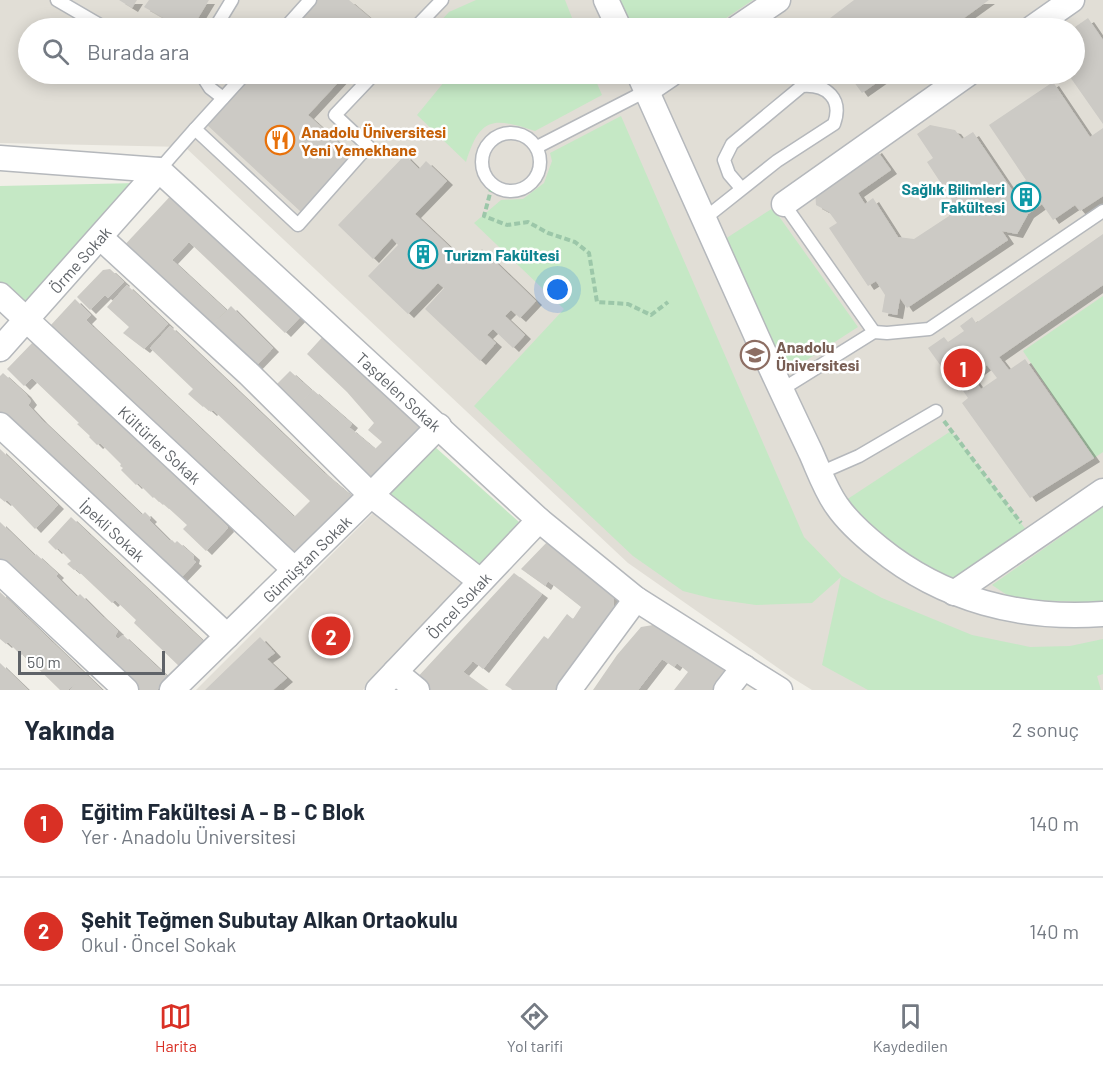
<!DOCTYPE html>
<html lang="tr">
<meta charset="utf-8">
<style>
body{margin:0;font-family:Barlow,sans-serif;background:#f6f6f7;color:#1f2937}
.scale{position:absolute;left:18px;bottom:15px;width:147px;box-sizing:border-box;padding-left:6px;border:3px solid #5f6368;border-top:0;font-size:16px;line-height:21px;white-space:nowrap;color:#5f6368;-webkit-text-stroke:4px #fff;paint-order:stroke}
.you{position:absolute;left:558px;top:290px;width:21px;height:21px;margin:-15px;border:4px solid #fff;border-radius:50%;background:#1a73e8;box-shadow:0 0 0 9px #1a73e833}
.badge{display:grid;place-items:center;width:39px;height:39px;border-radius:50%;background:#d93025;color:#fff;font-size:20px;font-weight:700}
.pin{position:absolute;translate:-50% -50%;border:3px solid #fff;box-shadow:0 2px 6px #0006}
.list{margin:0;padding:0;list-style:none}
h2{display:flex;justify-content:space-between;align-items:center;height:78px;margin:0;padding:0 24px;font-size:26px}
h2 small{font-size:20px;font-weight:400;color:#747a83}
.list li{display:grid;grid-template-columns:39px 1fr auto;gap:18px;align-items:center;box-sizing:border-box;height:108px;padding:0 24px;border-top:2px solid #e0e1e3}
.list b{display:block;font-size:22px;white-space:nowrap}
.list p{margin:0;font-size:20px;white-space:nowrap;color:#747a83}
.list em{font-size:20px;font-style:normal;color:#747a83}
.icon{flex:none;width:33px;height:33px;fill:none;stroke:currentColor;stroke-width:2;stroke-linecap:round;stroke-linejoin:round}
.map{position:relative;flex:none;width:1103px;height:690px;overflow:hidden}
.search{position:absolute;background:#fff;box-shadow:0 3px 15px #0003;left:18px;right:18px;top:18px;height:66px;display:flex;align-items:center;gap:15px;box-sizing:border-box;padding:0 21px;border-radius:33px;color:#747a83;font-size:22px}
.sheet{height:294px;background:#fff}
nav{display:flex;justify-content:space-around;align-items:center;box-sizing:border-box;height:84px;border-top:2px solid #e0e1e3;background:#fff;font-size:16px;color:#747a83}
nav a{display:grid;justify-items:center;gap:3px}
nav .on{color:#d93025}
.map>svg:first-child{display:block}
.education{fill:#e1ded6;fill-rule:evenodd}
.green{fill:#c5e8c5}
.building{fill:#cccac5;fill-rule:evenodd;filter:url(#shadow)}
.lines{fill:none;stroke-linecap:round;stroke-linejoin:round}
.service-casing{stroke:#b5b8bc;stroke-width:15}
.minor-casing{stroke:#b5b8bc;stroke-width:27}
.path{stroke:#9cc7a9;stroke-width:4;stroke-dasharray:6 3;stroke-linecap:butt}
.service{stroke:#fff;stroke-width:12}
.minor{stroke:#fff;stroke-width:24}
.labels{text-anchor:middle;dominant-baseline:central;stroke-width:5;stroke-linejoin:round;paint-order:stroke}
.food-label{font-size:16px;font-weight:bold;fill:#c56008;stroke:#fff;text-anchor:start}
.culture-label{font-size:16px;font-weight:bold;fill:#0d838f;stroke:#fff;text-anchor:end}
.street-label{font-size:16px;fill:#5f6368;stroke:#fff}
.education-label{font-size:16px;font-weight:bold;fill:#785e54;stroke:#fff;text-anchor:start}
</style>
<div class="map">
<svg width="1103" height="690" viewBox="0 0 1103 690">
<defs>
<filter id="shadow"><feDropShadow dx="6" dy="4" stdDeviation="0" flood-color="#0004"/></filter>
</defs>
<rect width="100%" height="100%" fill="#f1efe8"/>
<!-- education -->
<g class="education">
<path d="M0,0H1103V690H812L791,677L628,563L185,147L0,143ZM28,28H1074V74H28Z"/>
<path d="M379,507L462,582L363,690H196Z"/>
</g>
<!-- green -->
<g class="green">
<path d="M476,0H565L576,28H434L449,12Z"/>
<path d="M619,0H753L711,28H632Z"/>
<path d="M447,74H593L602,95L535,131C493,117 480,117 466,162L417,115L449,76Z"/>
<path d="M621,116L804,537L842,576L882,598L972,635L1030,647L1070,646L1103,639V674L1097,676L1101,690H868L822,665L841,577L812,603L756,605L714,599L683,591L633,556L474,406L564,309L474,223L501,200L523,199L544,183L552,161L550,153Z"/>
<path d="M139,183L21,307L0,289V186Z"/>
<path d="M773,208L858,327L785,374L722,241Z"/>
<path d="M1103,296V452L1094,458L1023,351Z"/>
<path d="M951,431L1033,539L954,593L837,506Z"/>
<path d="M434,446L519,522L475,569L388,491Z"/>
<path d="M1103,507V603L1013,599L992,585Z"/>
</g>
<!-- building -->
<g class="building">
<path d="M119,0H137L132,8Z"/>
<path d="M149,0H209L192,28H181L144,7Z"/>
<path d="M317,0H349L382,28H292Z"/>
<path d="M854,0H989L950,28H817Z"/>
<path d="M1088,18L1103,40V124L1068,74H1074V62L1076,61L1074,58L1075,27Z"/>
<path d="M251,74H346L308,115L354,156L301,212L206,124Z"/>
<path d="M848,74H889L862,93Z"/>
<path d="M1053,82L1090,137L1103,128V196L1080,211L1075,205L1053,220L1042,204L1028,214L1017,234L1002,231L1008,240L907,308L900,298L897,315L882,312L885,295L876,281L868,286L829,228L837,223L829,212L816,205L815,190L876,149L891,170L858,193L865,204L873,198L898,237L914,239L949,216L952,200L927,162L933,158L917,134L930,125L955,130L962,139L973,132L1012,190L1026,180L989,125Z"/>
<path d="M405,155L419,169L426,161L447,181L415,214L468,264L482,249L536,301L520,318L511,310L505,316L525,335L513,348L493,329L487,335L496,343L480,361L425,309L444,288L438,283L408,314L368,276L398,245L392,238L373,259L338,225Z"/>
<path d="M177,189L305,312L285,333L189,242L172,260L226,310L206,332L120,250Z"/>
<path d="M1103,234V285L999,357L1009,370L1025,359L1094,458L1030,498L962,403L968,398L959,385L956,387L928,348L944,337L948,342L964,331L960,326L972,317L976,323ZM987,365L997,378L981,389L972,376Z"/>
<path d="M110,269L124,282L108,298L105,295L90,310L77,297L103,270Z"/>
<path d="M127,285L168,324L144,349L123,333L129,327L107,307Z"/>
<path d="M75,299L91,315L86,320L90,324L294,517L310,501L213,410L211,412L204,406L203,407L188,394L193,389L150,348L170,326L324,473L355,499L294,557L50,326Z"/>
<path d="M231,306L273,348L249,373L206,333Z"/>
<path d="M327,332L424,425L372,484L291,413L313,390L352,424L344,434L350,428L375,449L382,442L368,430L374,423L347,392L307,354Z"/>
<path d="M35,340L99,401L88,412L100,402L141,442L131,452L142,442L207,504L205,505L227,526L228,528L206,551L183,529L187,525L164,504L163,505L154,497L153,498L138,483L136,485L121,470L123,468L120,466L121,464L100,443L97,445L89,437L90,436L77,424L79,423L32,378L24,386L7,369Z"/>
<path d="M290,371L312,391L291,412L269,392Z"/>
<path d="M3,373L25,393L31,401L28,405L42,420L142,515L145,512L151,518L149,520L170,541L172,540L175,543L177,541L194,556L193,560L196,562L174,585L0,423V376Z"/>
<path d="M0,449L58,505L35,529L7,500L5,502L0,498Z"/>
<path d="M71,517L205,643L181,668L134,623L136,620L115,600L112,603L76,569L74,570L67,564L71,561L58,548L56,550L48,542Z"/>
<path d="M0,522L35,556L36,554L58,574L56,576L77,597L80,594L101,615L118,631L115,636L118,639L123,635L169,678L157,690H135L0,563Z"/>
<path d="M549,540L613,596L614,613L555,690H513L505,685L544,636L548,639L567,614L573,619L581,607L548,581L545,586L521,569Z"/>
<path d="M514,573L542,594L483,669L473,661L463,672L488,690H425L414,681Z"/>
<path d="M0,592L22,613L102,690H70L78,681L68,690H60L23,654L21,655L8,642L6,644L0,639Z"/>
<path d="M653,625L731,673L718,690H674L688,672L677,663L674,667L662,659L638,690H593L617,655L641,627Z"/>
<path d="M260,637L275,653L267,659L287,678L273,690H205Z"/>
<path d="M0,663L28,690H0Z"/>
</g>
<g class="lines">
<!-- service casing -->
<g class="service-casing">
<g id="service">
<path d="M57,0L105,28"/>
<path d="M215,28L232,0"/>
<path d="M285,28L310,0"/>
<path d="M415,28L442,0"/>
<path d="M201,74L210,88L223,98"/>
<path d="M245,74L195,129L298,225L368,146L335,115L374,74"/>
<circle cx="511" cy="162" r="29"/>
<path d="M537,147L646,91"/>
<path d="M159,170L195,129"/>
<path d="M784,204L874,332"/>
<path d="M704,219L777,161L834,124C843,99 827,84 802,86L732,144L724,160L729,174L741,188"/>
<path d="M781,390L874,332L887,333L929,329L1103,211"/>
<path d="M820,473L859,456L936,411"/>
</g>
</g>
<!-- minor casing -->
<g class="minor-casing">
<g id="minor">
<path d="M606,0L619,28"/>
<path d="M737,28L778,0"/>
<path d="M1032,28L1072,0"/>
<path d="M639,74C676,158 714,242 752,326C771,369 791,411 811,453C819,471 826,491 837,506C848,522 864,536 879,548C943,600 1021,620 1103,614"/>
<path d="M646,91L671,74"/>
<path id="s1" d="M0,158L159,170L539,520L636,599L780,690"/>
<path d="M784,204L968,74"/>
<path d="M101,238L249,374L371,495L480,581"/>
<path id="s2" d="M0,295L295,570"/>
<path id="s3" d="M0,349L159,170"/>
<path id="s4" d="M0,425L227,636"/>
<path d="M0,572L126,690"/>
<path d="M954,593L1103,491"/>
<path d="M395,672L417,690"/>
<path id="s5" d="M172,690L371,495L439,426"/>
<path id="s6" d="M378,690L539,520"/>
<path d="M569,690L636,599"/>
<path d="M726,690L744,667"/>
</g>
</g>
<!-- path -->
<g class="path">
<path d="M492,186L484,216L507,225L528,222L548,233L575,242L589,253L597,302L628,304L651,315L668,302"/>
<path d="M944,421L1021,523"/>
</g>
<!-- service -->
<use href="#service" class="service"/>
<!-- minor -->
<use href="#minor" class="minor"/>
</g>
<!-- icons -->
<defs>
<g id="restaurant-ring" transform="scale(1.5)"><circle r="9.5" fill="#fff" stroke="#e8710a" stroke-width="1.5"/><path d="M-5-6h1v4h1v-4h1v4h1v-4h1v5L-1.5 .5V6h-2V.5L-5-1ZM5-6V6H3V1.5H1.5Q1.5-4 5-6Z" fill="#e8710a"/></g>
<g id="building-ring" transform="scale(1.5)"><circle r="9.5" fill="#fff" stroke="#0f9aa8" stroke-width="1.5"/><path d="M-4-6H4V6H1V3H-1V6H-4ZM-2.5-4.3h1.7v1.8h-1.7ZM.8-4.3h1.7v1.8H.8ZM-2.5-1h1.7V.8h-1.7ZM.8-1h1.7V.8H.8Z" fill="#0f9aa8"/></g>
<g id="university-ring" transform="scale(1.5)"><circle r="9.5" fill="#fff" stroke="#8d6e63" stroke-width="1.5"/><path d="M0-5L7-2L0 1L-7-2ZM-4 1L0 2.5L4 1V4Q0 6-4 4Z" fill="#8d6e63"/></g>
</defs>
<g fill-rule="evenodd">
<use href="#restaurant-ring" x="280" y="140"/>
<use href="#building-ring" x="1026" y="197"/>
<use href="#building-ring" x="423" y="254"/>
<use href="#university-ring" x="755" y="355"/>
</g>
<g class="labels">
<!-- food labels -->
<g class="food-label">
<text x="301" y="131">Anadolu Üniversitesi<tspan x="301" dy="18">Yeni Yemekhane</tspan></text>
</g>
<!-- culture labels -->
<g class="culture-label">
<text x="1005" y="188">Sağlık Bilimleri<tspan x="1005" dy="18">Fakültesi</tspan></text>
<text x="444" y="254" text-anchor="start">Turizm Fakültesi</text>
</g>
<!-- street labels -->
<g class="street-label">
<text stroke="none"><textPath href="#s3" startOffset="120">Örme Sokak</textPath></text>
<text stroke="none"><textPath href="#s1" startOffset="486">Taşdelen Sokak</textPath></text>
<text stroke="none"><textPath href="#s2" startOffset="219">Kültürler Sokak</textPath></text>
<text stroke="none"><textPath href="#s4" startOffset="154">İpekli Sokak</textPath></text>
<text stroke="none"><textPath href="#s5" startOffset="188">Gümüştan Sokak</textPath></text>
<text stroke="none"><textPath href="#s6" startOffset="117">Öncel Sokak</textPath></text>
</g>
<!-- education labels -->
<g class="education-label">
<text x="776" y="346">Anadolu<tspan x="776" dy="18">Üniversitesi</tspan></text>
</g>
</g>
</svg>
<div class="scale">50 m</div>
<div class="you"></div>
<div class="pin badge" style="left:963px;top:368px">1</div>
<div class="pin badge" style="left:331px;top:636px">2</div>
<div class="search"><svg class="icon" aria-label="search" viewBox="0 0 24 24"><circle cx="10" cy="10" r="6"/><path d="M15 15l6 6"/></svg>Burada ara</div>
</div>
<section class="sheet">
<h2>Yakında<small>2 sonuç</small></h2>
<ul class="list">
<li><span class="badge">1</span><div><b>Eğitim Fakültesi A - B - C Blok</b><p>Yer · Anadolu Üniversitesi</p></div><em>140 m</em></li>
<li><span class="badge">2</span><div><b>Şehit Teğmen Subutay Alkan Ortaokulu</b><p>Okul · Öncel Sokak</p></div><em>140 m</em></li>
</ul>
</section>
<nav>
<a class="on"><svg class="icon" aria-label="map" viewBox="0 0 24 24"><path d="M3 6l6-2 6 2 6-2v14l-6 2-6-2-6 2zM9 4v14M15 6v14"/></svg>Harita</a>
<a><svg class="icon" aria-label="directions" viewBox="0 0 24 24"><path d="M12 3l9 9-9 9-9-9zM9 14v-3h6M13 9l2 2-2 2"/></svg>Yol tarifi</a>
<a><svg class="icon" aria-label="saved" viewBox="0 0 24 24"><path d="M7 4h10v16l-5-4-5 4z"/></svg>Kaydedilen</a>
</nav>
